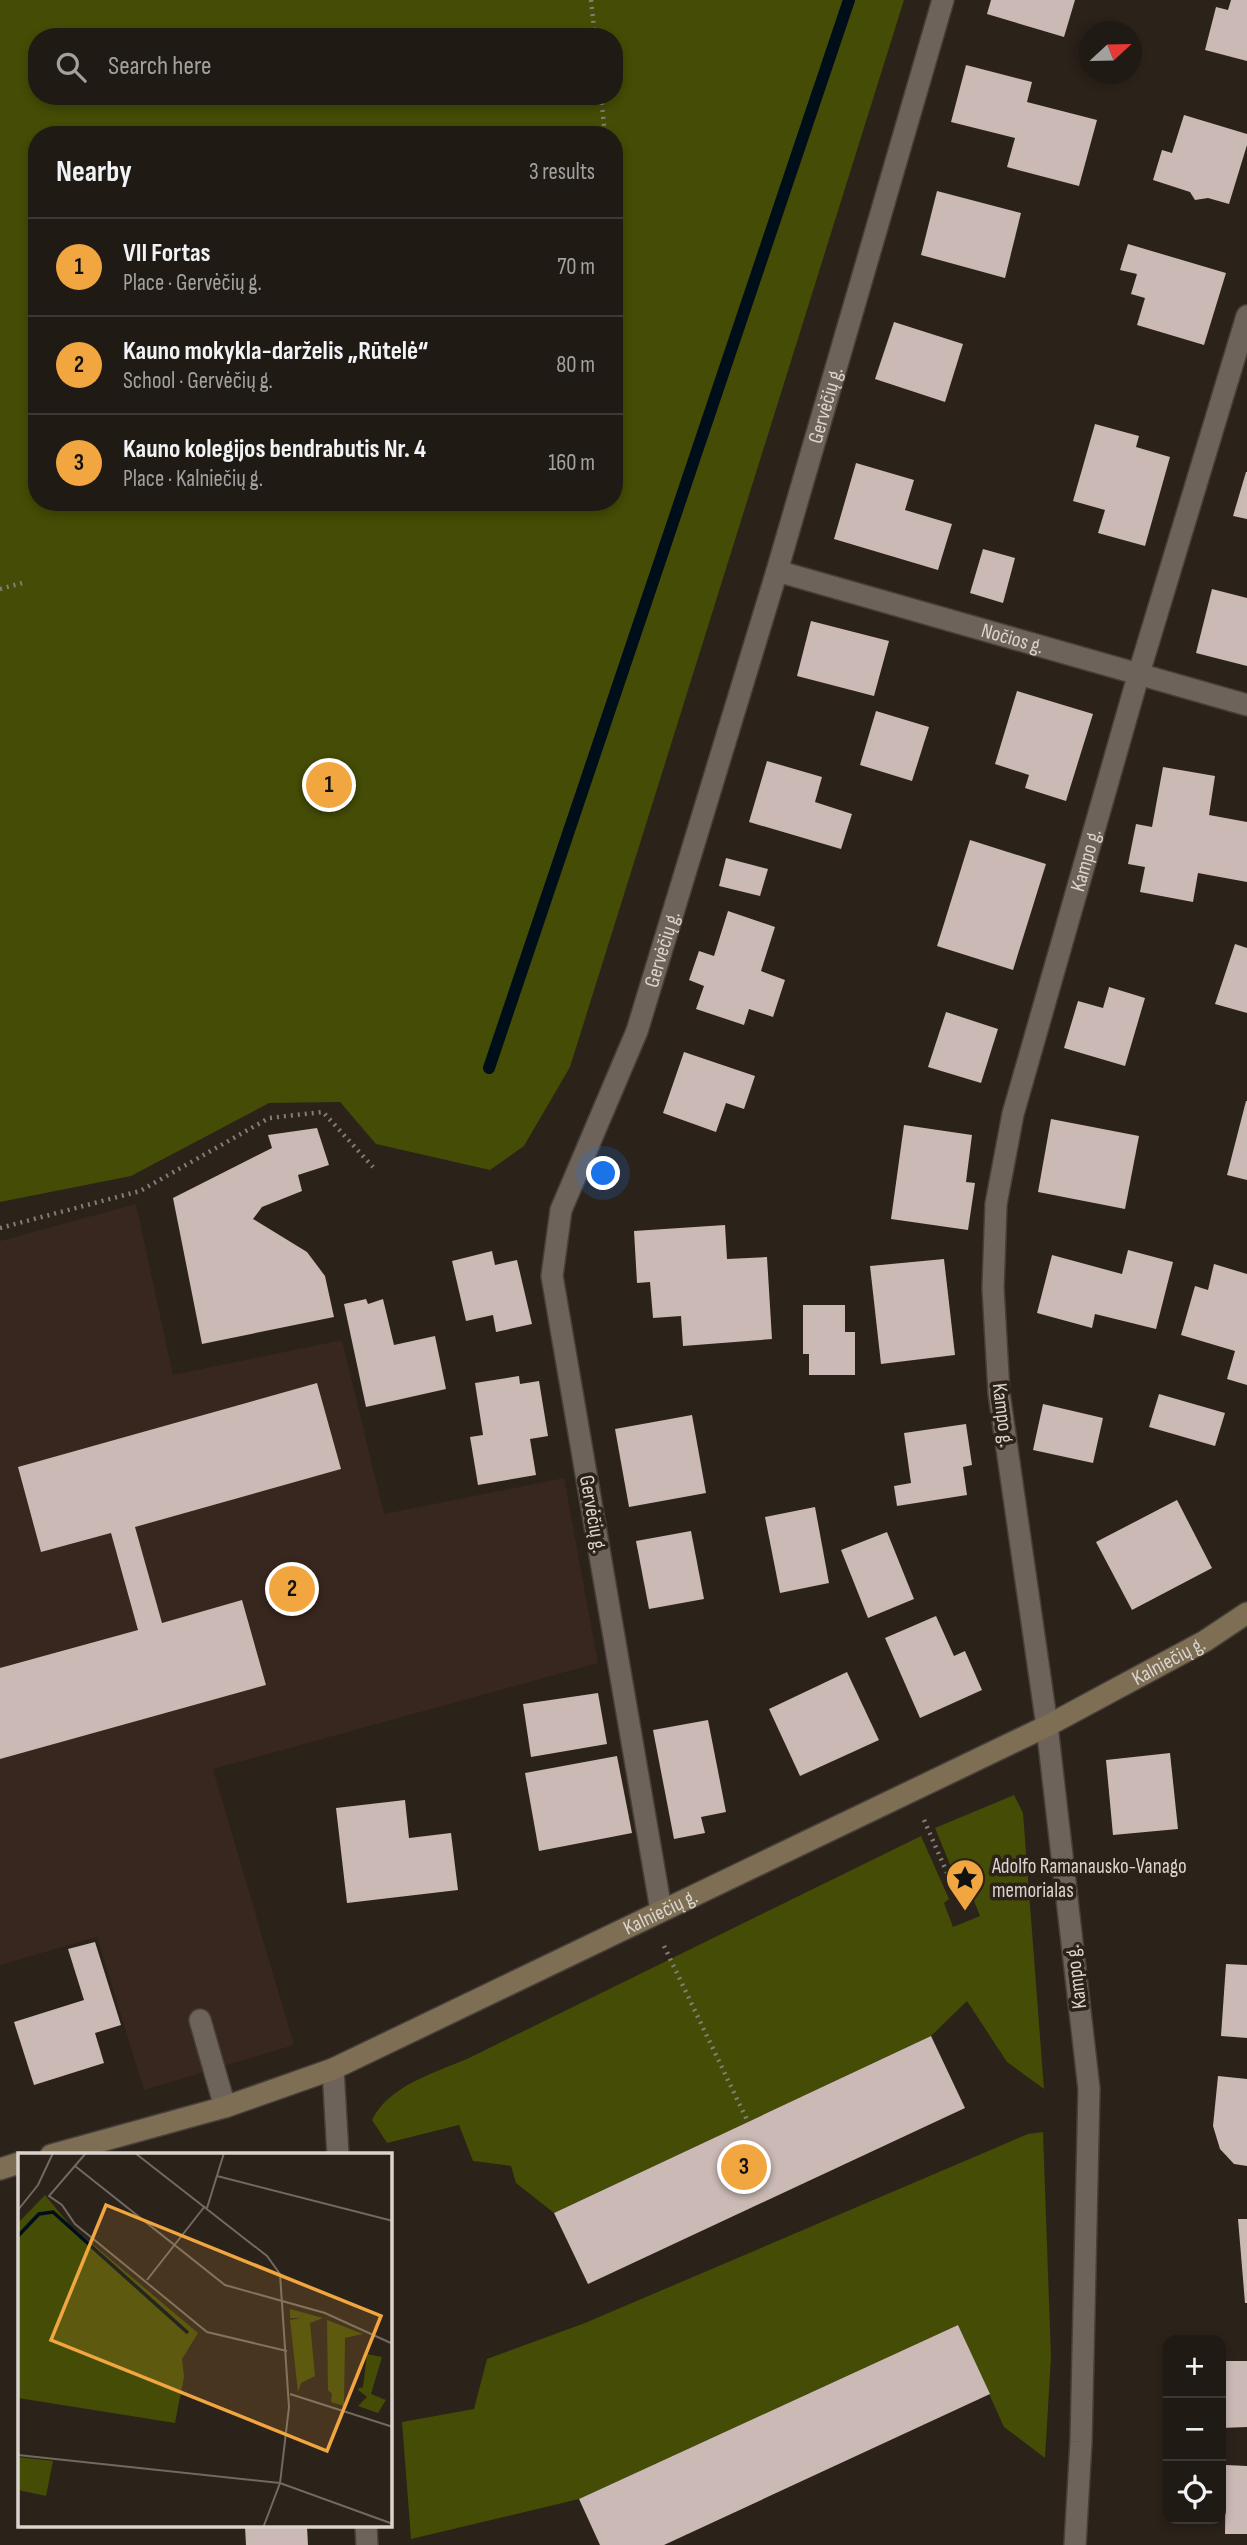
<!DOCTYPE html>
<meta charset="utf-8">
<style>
body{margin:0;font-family:"Sofia Sans Condensed",sans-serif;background:#2d2722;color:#f1f3f6}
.controls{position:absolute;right:21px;bottom:21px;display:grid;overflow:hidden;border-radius:14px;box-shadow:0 4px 10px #0003}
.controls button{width:63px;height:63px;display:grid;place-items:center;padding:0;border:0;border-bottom:2px solid #3d3834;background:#201a14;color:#f1f3f6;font:35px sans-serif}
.compass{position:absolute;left:1079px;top:21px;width:63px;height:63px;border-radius:50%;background:#201a14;box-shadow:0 4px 10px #0003;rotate:68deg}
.you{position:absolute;left:604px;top:1174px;width:24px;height:24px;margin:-18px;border:5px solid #fff;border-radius:50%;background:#1a73e8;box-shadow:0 0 0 10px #1a73e833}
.badge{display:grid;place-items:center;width:46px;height:46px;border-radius:50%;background:#f1a640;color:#111;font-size:23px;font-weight:700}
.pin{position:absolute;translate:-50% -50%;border:4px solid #fff;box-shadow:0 2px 7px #0006}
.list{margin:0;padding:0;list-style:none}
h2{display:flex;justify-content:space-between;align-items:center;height:91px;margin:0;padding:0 28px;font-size:30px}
h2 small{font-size:23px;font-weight:400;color:#a2a1a0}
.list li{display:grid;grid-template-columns:46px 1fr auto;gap:21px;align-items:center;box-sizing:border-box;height:98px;padding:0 28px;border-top:2px solid #3d3834}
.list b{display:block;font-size:26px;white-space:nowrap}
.list p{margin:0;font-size:23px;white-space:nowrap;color:#a2a1a0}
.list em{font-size:23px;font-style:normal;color:#a2a1a0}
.icon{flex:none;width:38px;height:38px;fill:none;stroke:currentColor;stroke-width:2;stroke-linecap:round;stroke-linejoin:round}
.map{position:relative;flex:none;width:1247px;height:2545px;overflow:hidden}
.search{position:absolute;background:#201a14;box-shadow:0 4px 10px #0003;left:28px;top:28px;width:595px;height:77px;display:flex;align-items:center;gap:18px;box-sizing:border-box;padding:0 24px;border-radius:28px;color:#a2a1a0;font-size:26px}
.panel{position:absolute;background:#201a14;box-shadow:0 4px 10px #0003;left:28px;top:126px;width:595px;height:385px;border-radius:28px}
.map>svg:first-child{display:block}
.education{fill:#38271e}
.green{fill:#444c05;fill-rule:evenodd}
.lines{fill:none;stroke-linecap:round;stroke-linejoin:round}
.stream{stroke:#000e1a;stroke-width:12}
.building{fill:#cab9b4}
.lane-casing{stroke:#473f3a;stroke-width:24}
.street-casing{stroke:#473f3a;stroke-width:24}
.secondary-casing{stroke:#473f3a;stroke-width:24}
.path{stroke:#847c76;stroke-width:4.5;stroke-dasharray:2 5;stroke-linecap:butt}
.lane{stroke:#6e635a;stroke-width:21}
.street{stroke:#6e635a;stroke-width:21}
.secondary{stroke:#7e6f54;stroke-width:21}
.labels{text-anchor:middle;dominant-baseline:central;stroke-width:7;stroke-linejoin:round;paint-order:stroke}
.street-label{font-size:21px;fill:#dad4cf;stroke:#2b221a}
.poi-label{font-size:21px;fill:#dad4cf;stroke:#2b221a;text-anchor:start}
.inset-river{fill:none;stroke:#000e1a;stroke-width:3.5}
.inset-road{fill:none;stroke:#716962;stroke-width:2}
.view{fill:#f1a640;fill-opacity:0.15;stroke:#f1a640;stroke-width:3.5}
.inset-edge{fill:none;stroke:#dad4cf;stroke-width:3.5}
</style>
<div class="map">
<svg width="1247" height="2545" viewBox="0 0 1247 2545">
<rect width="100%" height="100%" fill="#2b221a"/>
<!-- education -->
<path class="education" d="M136,1204L173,1375L342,1340L384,1514L564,1478L598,1663L213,1769L294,2045L144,2090L97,1937L0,1965V1241Z"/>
<!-- green -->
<g class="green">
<path d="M0,0H904L570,1067L524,1146L490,1170L376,1144L340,1102L269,1103L131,1176L0,1202ZM37,37H614V96H37ZM37,135H614V502H37Z"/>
<path d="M1014,1795L1023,1813L1044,2089L1007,2062L967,2001L931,2036L554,2213L516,2183L511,2166L473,2161L459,2125L387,2143L372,2120C389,2085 435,2073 469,2058L921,1836L949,1899L944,1903L953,1927L980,1916L970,1891L962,1894L935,1828Z"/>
<path d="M1043,2132L1051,2357L1045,2458L1004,2427L958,2325L579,2499L411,2539L402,2422L474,2409L487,2359L585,2323L1028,2134Z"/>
</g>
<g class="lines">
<!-- stream -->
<path class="stream" d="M489,1068L849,0"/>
</g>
<!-- building -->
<g class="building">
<path d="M991,0H1075L1064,37L987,14Z"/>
<path d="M1231,0H1247V61L1205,50L1216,7L1228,10Z"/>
<path d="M966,65L1032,82L1027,102L1097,120L1079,186L1007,167L1015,138L951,122Z"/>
<path d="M1184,115L1247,134V145L1229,204L1208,198L1195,200L1190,192L1153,180L1162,150L1172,153Z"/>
<path d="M937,191L1021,213L1005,278L921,255Z"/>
<path d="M1128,244L1226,273L1204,345L1137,325L1145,298L1131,294L1137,274L1120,270Z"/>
<path d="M894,322L963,344L945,402L875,379Z"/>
<path d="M1095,424L1139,436L1136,447L1170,457L1145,546L1098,533L1105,510L1073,501Z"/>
<path d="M856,463L914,480L905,510L952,524L938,570L834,539Z"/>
<path d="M1246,472H1247V519L1233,516Z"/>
<path d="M983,549L1015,558L1003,603L970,593Z"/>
<path d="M1212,589L1247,598V666L1196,653Z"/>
<path d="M811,621L889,641L874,696L797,676Z"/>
<path d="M1017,691L1093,714L1066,801L1025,788L1029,775L995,764Z"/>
<path d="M876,711L929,727L912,781L860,765Z"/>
<path d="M767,761L822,777L815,802L852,814L841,849L749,822Z"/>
<path d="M1163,767L1215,776L1209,815L1247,822V882L1198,873L1193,902L1140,892L1145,867L1128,864L1136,824L1152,827Z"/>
<path d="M970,840L1046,864L1013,970L937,946Z"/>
<path d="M726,858L768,869L760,896L719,886Z"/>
<path d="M728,911L775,927L761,971L785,980L773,1017L749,1009L744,1025L696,1009L704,986L689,980L699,951L714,956Z"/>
<path d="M1235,944L1247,948V1013L1215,1004Z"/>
<path d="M1109,987L1145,998L1125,1066L1064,1048L1078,1001L1103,1008Z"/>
<path d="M946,1012L998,1029L981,1083L928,1067Z"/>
<path d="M684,1052L755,1076L744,1109L726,1103L716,1132L663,1113Z"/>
<path d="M1246,1101H1247V1180L1227,1175Z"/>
<path d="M1051,1119L1139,1136L1125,1209L1038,1192Z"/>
<path d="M904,1125L972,1135L966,1182L975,1183L968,1230L891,1219Z"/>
<path d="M317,1128L329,1165L298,1175L302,1191L262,1207L253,1219L307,1252L325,1276L334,1317L202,1344L173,1198L272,1148L268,1135Z"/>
<path d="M725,1225L727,1259L767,1257L772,1339L683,1346L681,1316L653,1318L650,1282L637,1283L634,1231Z"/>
<path d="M1128,1250L1173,1262L1156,1329L1095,1314L1092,1328L1037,1313L1052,1255L1122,1274Z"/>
<path d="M492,1251L495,1265L517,1260L532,1324L496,1332L493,1315L466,1321L452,1261Z"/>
<path d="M944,1259L955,1355L881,1364L870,1266Z"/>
<path d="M1214,1264L1247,1274V1385L1227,1379L1235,1351L1181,1335L1195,1286L1208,1290Z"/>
<path d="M366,1299L368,1304L383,1299L394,1345L435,1336L446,1389L366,1407L344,1304Z"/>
<path d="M803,1305H845V1332H855V1375H809V1354H803Z"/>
<path d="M519,1376L520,1384L539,1381L548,1436L530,1439L536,1475L478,1485L470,1437L483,1435L475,1383Z"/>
<path d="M317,1383L341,1469L135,1527L162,1623L242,1600L266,1685L0,1759V1668L138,1630L111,1533L41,1552L18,1467Z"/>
<path d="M1159,1394L1225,1413L1215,1446L1149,1427Z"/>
<path d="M1043,1404L1103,1418L1093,1463L1033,1450Z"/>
<path d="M692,1415L706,1493L629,1507L615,1429Z"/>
<path d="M966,1424L972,1465L963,1467L967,1495L897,1506L894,1486L911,1483L904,1433Z"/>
<path d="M1177,1500L1212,1568L1132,1610L1096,1542Z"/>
<path d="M815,1507L829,1583L780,1593L765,1517Z"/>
<path d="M691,1531L704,1599L649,1609L636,1541Z"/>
<path d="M887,1532L914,1599L868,1618L841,1550Z"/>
<path d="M936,1616L954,1656L965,1651L982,1690L920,1718L885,1638Z"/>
<path d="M847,1672L879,1740L800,1776L769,1709Z"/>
<path d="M598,1693L607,1744L531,1757L523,1704Z"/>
<path d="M708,1720L726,1812L701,1817L705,1833L674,1839L653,1730Z"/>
<path d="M1170,1753L1178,1829L1113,1835L1106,1760Z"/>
<path d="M617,1756L632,1833L539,1851L525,1773Z"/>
<path d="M405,1800L409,1838L451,1833L458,1890L347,1903L336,1808Z"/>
<path d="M95,1942L121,2025L95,2033L104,2063L34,2085L14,2022L84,2000L68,1949Z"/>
<path d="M1226,1964L1247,1965V2038L1221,2036Z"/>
<path d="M931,2036L965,2108L588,2284L554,2213Z"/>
<path d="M1218,2076L1247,2079V2166L1234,2164L1220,2149L1213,2126Z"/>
<path d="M1238,2219H1247V2303H1245Z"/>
<path d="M958,2325L990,2394L664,2545H600L579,2499Z"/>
<path d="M1221,2361H1247V2427L1221,2428Z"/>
<path d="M1226,2465L1247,2466V2534H1225Z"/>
<path d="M245,2526H307L308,2545H246Z"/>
</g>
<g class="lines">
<!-- lane casing -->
<g class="lane-casing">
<path id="lane" d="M200,2020L225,2107"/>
</g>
<!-- street casing -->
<g class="street-casing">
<g id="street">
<path id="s1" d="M777,571L1247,705"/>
<path id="s2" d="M661,1910L552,1276L561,1210L637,1031L777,571L943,0"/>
<path d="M333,2069L338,2155"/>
<path d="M366,2526L367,2545"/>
<path id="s3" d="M1075,2545L1081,2442L1089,2089L1047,1726L999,1393L993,1288L996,1204L1013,1114L1139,673L1247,316"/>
</g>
</g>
<!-- secondary casing -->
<g class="secondary-casing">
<g id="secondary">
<path id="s4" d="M51,2155L225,2107L333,2069L1047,1726L1205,1641L1247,1613"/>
<path d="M0,2169L19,2163"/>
</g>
</g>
<!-- path -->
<g class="path">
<path d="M591,0L595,37"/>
<path d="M601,96L605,135"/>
<path d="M614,219L616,239"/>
<path d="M0,589L22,583"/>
<path d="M0,1228L140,1191L269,1118L323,1112L373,1167"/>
<path d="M924,1820L955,1891"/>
<path d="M664,1946L748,2122"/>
</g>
<!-- lane -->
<use href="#lane" class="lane"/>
<!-- street -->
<use href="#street" class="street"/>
<!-- secondary -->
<use href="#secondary" class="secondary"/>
</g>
<!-- icons -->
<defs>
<g id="sight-pin" transform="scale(2.0125)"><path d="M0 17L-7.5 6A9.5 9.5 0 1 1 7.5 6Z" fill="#f1a640" stroke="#2b221a"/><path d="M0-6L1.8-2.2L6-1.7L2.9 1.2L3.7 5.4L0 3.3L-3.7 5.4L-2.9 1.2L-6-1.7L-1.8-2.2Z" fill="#111"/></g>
</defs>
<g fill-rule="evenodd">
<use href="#sight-pin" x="965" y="1878"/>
</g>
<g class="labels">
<!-- street labels -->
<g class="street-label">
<text stroke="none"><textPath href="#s2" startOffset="1558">Gervėčių g.</textPath></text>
<text stroke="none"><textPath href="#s1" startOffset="245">Nočios g.</textPath></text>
<text stroke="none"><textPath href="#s3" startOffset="1703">Kampo g.</textPath></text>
<text stroke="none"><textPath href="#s2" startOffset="990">Gervėčių g.</textPath></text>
<text transform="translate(1003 1415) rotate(83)">Kampo g.</text>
<text transform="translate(593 1514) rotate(80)">Gervėčių g.</text>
<text stroke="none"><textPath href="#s4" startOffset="1225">Kalniečių g.</textPath></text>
<text stroke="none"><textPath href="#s4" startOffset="658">Kalniečių g.</textPath></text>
<text transform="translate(1076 1977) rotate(-97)">Kampo g.</text>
</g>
<!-- poi labels -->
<g class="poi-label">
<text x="992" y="1866">Adolfo Ramanausko-Vanago<tspan x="992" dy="24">memorialas</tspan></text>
</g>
</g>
<!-- overview -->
<g transform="translate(18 2153)">
<rect width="374" height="374" fill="#2b221a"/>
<path d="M27,42L52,72L180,180L164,206L166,224L157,270L0,245V70ZM272,156L305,165L292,170L297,223L283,230L280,239L272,167L283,165H272ZM309,167L345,181L327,185L326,253L313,249L314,241L310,237ZM349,201L364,204L353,241L368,247L360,260L340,253L349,244L339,236L345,234ZM0,304L35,308L28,343L0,337Z" fill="#444c05"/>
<path class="inset-river" d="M0,83L21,61L35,59L170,180"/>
<path class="inset-road" d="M68,0L31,43L44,52L57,71L189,179L269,198M117,0L249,103L262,121L271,254L262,330L245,375M57,13L207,132L307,160L375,191M199,23L375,68M189,55L206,0M0,57L20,32L35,0M129,127L187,53M272,241L375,274M0,302L262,330L375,371"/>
<path class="view" d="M88,52L363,163L309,298L33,187Z"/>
<rect width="374" height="374" class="inset-edge"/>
</g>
</svg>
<div class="controls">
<button>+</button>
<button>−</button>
<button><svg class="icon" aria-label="locate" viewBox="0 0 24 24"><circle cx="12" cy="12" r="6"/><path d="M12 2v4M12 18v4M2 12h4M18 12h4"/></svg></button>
</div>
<svg class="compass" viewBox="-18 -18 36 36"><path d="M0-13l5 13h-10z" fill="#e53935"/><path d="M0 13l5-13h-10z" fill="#a2a1a0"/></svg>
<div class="you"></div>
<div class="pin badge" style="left:329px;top:785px">1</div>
<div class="pin badge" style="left:292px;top:1589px">2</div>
<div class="pin badge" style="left:744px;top:2167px">3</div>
<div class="search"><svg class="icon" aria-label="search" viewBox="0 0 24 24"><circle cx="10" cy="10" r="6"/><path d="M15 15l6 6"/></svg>Search here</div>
<section class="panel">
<h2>Nearby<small>3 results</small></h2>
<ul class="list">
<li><span class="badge">1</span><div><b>VII Fortas</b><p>Place · Gervėčių g.</p></div><em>70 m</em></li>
<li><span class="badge">2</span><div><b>Kauno mokykla-darželis „Rūtelė“</b><p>School · Gervėčių g.</p></div><em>80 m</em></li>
<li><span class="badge">3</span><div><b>Kauno kolegijos bendrabutis Nr. 4</b><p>Place · Kalniečių g.</p></div><em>160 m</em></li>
</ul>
</section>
</div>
